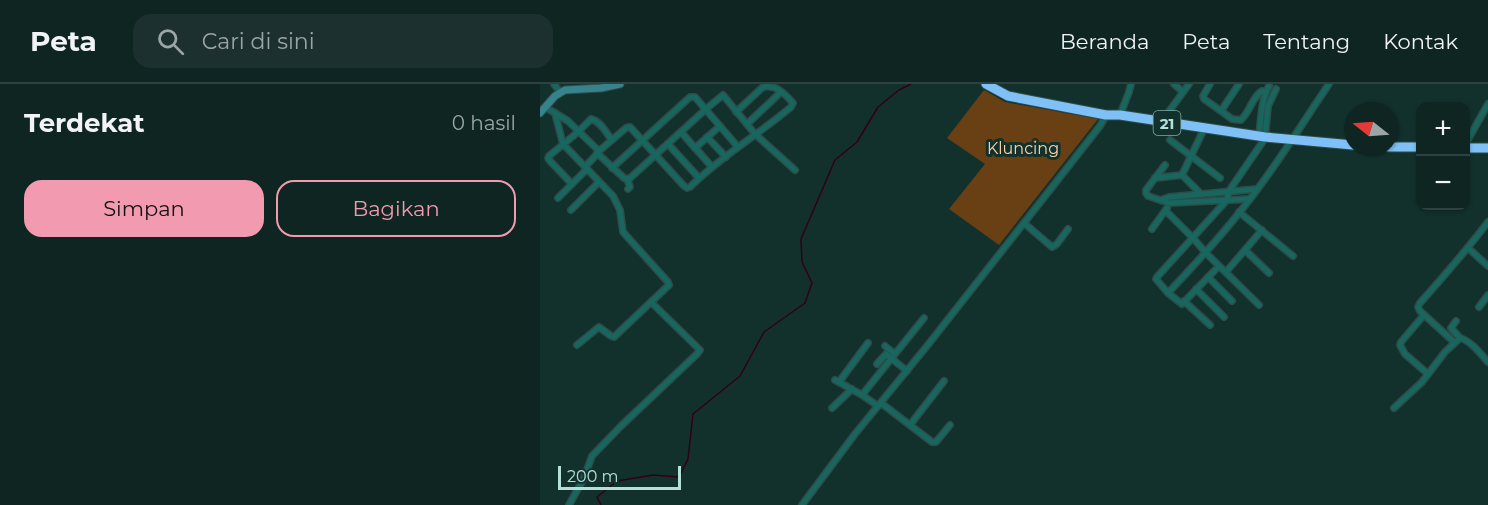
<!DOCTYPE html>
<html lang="id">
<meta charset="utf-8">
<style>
body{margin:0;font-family:Montserrat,sans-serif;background:#1c312f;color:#f1f3f6}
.controls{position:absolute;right:18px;top:18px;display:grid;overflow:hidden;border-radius:12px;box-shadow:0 2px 4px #0004}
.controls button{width:54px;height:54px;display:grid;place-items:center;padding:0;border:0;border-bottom:2px solid #2e4240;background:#0e2522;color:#f1f3f6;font:30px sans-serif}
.compass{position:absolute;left:804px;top:18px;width:54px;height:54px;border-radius:50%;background:#0e2522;box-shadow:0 2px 4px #0004;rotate:287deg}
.scale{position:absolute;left:18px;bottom:15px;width:123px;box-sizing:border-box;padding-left:6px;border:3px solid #b4e0d9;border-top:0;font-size:16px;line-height:21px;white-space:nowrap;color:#b4e0d9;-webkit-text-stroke:4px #12312d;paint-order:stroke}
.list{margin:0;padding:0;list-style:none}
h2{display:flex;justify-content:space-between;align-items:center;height:78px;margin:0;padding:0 24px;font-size:26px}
h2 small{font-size:20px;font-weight:400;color:#9ba5a5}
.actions{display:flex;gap:12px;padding:18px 24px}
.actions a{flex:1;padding:14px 0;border:2px solid #f29aaf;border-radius:18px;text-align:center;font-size:21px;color:#f29aaf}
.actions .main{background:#f29aaf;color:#111}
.icon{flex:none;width:33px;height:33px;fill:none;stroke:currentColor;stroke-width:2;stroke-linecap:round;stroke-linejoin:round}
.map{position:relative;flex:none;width:948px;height:421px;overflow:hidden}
header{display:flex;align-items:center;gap:36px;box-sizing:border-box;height:84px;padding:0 30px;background:#0e2522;border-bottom:2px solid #2e4240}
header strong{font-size:28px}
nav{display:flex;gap:33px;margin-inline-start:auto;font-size:21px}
.search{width:420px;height:54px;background:#1c312f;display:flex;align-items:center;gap:15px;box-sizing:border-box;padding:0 21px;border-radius:18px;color:#9ba5a5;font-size:22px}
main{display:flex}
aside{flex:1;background:#0e2522}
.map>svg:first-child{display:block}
.green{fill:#684014}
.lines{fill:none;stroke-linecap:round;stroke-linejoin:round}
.stream{stroke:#320012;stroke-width:1.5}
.street-casing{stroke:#2f4d48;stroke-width:8}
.secondary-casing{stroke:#2f4d48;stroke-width:9}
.highway-casing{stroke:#2f4d48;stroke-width:11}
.street{stroke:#17675f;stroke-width:5}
.secondary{stroke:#36828d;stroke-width:7}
.highway{stroke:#7fc1f7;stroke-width:9}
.labels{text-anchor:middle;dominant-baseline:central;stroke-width:6;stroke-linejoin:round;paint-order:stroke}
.shield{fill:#12312d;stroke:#83aca5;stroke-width:1.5}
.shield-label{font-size:15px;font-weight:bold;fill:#b4e0d9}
.park-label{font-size:16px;fill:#ffd0a3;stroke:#12312d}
</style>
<header>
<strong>Peta</strong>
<div class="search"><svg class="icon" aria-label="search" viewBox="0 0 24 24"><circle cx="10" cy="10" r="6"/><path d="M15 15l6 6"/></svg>Cari di sini</div>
<nav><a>Beranda</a><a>Peta</a><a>Tentang</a><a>Kontak</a></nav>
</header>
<main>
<aside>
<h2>Terdekat<small>0 hasil</small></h2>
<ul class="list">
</ul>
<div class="actions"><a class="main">Simpan</a><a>Bagikan</a></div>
</aside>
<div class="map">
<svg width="948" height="421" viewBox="0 0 948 421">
<rect width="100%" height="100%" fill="#12312d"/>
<!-- green -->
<path class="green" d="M444,6L465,18L558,35L459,161L409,125L445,80L407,54Z"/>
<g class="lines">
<!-- stream -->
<path class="stream" d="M61,421L57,413L77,397L113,391L139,393L148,375L153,330L200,292L224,248L265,219L272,199L262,178L261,155L295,76L317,58L338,23L359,6L371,0"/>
<!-- street casing -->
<g class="street-casing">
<g id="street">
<path d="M14,0L20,8"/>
<path d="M634,0L643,8"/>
<path d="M670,0L663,12L664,15L681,27L699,0"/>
<path d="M5,23L15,29L23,60L73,112L80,126L83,148L128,198L129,201L111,218L160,266L157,270L81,342L52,372L44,394L29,421"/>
<path d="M681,27L692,35L701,36C710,28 712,13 722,7L726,8"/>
<path d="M15,29L28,37L59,67L86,44L90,43L144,102L147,104L150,103C181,72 218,51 251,23L253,19C245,10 236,0 223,3L196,28"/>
<path d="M580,31L589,8L591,0"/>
<path d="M622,37L649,0"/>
<path d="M207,40L241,8"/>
<path d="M141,48L172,83"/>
<path d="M719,52C721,36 721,16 729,2"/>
<path d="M167,53L186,73"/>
<path d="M725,53L728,22L736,5"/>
<path d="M630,56L680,94"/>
<path d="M926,59L948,20"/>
<path d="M128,60L159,94"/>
<path d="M155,64L180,42"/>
<path d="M57,69L84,94L89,95L166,25L183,11L215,50L255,86"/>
<path d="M625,81L606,106V109L608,112L629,119L710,115"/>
<path d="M45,83L58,69"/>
<path d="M72,84L150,13H155L198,63"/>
<path d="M642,91L664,45"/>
<path d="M615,94L642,91L661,110"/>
<path d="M87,95L90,103L88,105"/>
<path d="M32,100L10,77L8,74L9,72L38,48L51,35C60,37 66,48 71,55"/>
<path d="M18,114L47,85"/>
<path d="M621,116L629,113L717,105"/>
<path d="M31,126L59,98"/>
<path d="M626,127L653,154L666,169L719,221"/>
<path d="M699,128L753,172"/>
<path d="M484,139L512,163L517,160L528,145"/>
<path d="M612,145L627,124"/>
<path d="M928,164L948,182"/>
<path d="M705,166L729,189"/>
<path d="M679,182L642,220L628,209L616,195L617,193L687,116L689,107L726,53"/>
<path d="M686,188L722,146"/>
<path d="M668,193L692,217"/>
<path d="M656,205L684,233"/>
<path d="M628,209C657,178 685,148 710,115C739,78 763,38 789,0"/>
<path d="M644,217L670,241"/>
<path d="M939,223L948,211"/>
<path d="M884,231L861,258L860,261L865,270L888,290"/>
<path d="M916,237L911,244L920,254"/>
<path d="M914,258L880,227L878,223L880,219C904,192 927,166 948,138"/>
<path d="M37,261L59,243L71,252L74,253L111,218"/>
<path d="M345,262L355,270"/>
<path d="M337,280L346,270L367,287"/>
<path d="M295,296L322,311L338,322"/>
<path d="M299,298L328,259"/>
<path d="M322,311L384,234"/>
<path d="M341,319L392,358H396L410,341"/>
<path d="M292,324L312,305"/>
<path d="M854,324L882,298L905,268L920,254C931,257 940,269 948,278"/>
<path d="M370,341L404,297"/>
<path d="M262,421L315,350L387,262L513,102L560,42L566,31"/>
</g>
</g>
<!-- secondary casing -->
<g class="secondary-casing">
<path id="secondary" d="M0,29L15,12L25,6L61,4L80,0"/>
</g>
<!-- highway casing -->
<g class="highway-casing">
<g id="highway">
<path d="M446,0L468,12L566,31H580L725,53L813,61"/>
<path d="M849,63H880"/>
<path d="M926,64H948"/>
</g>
</g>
<!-- street -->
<use href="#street" class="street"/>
<!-- secondary -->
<use href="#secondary" class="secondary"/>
<!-- highway -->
<use href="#highway" class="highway"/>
</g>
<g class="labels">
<!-- shield labels -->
<rect class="shield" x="613.5" y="27" width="27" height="24" rx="4.5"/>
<g class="shield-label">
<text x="627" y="39">21</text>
</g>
<!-- park labels -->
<g class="park-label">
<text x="483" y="64">Kluncing</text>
</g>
</g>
</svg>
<div class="controls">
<button>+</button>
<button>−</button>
</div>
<svg class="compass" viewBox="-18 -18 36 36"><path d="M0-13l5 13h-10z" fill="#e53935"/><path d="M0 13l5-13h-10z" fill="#9ba5a5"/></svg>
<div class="scale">200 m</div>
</div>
</main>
